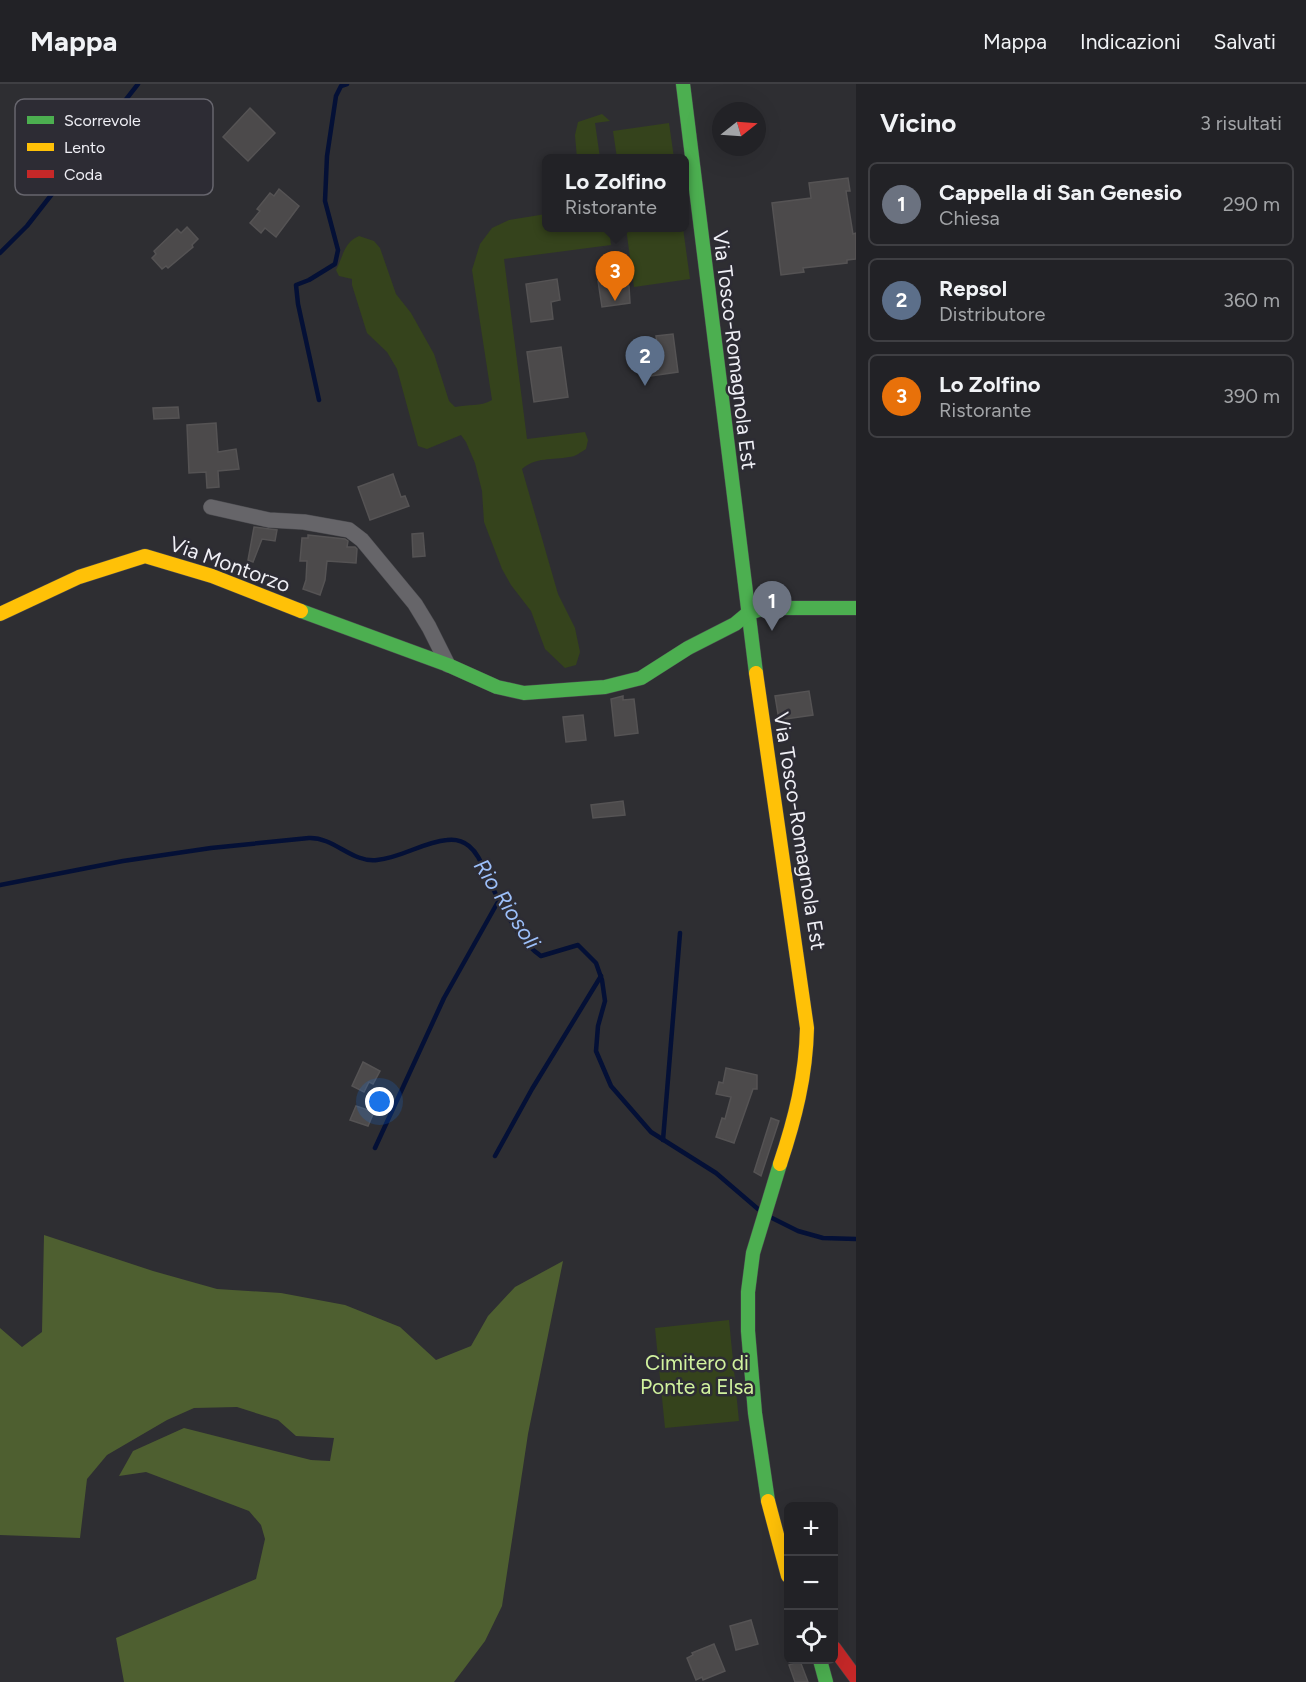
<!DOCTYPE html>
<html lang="it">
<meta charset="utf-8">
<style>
body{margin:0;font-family:Figtree,sans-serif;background:#2e2f32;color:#f1f3f6}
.controls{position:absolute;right:18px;bottom:18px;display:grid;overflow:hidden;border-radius:9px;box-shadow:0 6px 24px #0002}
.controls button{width:54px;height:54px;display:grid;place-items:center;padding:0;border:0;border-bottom:2px solid #3f3f43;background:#222226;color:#f1f3f6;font:30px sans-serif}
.compass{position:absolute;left:712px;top:18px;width:54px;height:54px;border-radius:50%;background:#222226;box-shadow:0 6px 24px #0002;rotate:73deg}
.you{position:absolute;left:380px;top:1018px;width:21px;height:21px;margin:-15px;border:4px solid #fff;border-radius:50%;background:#1a73e8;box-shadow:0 0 0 9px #1a73e833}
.badge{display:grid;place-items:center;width:39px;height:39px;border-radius:50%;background:#ababb1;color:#fff;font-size:20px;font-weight:700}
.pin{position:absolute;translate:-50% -50px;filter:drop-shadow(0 2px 3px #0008)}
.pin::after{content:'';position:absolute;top:32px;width:21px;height:18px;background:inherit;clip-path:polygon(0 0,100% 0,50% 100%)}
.popup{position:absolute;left:542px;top:70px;width:147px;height:78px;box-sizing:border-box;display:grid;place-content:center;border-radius:9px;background:#222226;filter:drop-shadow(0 2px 4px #0005);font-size:20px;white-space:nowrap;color:#a2a4a7}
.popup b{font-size:22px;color:#f1f3f6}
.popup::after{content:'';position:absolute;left:50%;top:100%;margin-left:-12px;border:12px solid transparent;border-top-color:#222226}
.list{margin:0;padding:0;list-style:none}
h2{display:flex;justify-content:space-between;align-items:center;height:78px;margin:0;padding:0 24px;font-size:26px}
h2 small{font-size:20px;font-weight:400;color:#a2a4a7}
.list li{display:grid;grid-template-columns:39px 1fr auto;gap:18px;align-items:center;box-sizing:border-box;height:84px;margin:0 12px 12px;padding:0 12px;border:2px solid #3f3f43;border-radius:9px}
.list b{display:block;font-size:22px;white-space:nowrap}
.list p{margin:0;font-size:20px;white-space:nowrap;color:#a2a4a7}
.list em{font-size:20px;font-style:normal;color:#a2a4a7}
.icon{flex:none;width:33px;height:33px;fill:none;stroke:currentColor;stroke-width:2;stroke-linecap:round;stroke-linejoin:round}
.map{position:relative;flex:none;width:856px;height:1598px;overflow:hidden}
header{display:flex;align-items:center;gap:36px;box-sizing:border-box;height:84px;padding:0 30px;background:#222226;border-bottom:2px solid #3f3f43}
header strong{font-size:28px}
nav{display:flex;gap:33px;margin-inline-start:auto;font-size:21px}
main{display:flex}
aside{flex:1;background:#222226}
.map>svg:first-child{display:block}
.green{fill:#35431c}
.forest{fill:#4e5f30}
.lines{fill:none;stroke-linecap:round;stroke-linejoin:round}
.stream{stroke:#041036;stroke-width:4.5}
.building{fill:#4c4a4b;stroke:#555354;stroke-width:1.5}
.street-casing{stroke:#4a4a4e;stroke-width:16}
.fast-casing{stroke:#4a4a4e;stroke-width:15}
.slow-casing{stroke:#4a4a4e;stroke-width:15}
.jam-casing{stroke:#4a4a4e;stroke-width:15}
.street{stroke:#666569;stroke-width:15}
.fast{stroke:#4caf50;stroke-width:14}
.slow{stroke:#ffc107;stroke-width:14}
.jam{stroke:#c62828;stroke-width:14}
.labels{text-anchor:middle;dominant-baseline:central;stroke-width:5;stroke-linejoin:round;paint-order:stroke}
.street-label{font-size:21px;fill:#efeff5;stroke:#2d2c34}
.park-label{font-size:21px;fill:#d1f29e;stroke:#2d2c34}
.water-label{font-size:22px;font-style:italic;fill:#9cbff9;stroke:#2d2c34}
.key{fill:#2d2c34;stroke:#67666e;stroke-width:1.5}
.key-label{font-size:16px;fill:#efeff5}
</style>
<header>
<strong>Mappa</strong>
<nav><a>Mappa</a><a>Indicazioni</a><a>Salvati</a></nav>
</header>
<main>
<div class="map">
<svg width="856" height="1598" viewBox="0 0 856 1598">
<rect width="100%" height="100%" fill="#2e2e32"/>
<!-- green -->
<g class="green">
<path d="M602,30L610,37L595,39L600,74H577L575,51L578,38Z"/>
<path d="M669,39L674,74H617L613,47Z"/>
<path d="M546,130V144H609L611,161L504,175L527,355L585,348L588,356L586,365C581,368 575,373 569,373C553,376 535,373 522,385L558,510L575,544L580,568L576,581L565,584L545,565L531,527L511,501L502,485L484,438L482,407L475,379L466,358L461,351L427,365L418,362L397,285L387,268L367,249L352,201V195L339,192L336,186C343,173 344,158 359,152L374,157L380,164L396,210L411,229L434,270L449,317L455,323C468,320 480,323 492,316L472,186L480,160L492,144L509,136Z"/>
<path d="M626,144H683L690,195L634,203Z"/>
<path d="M729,1236L739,1337L665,1344L655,1244Z"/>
</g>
<!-- forest -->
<path class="forest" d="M44,1151L153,1187L217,1205L281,1209L345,1221L400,1243L436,1276L471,1262L488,1232L515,1203L563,1177L528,1350L502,1522L485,1557L454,1598H124L116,1554L256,1495L265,1455L261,1441L249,1427L146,1388L119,1392L133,1367L184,1344L311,1376L330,1377L334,1354L296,1352L278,1336L237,1323L194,1324L167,1336L107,1371L87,1395L80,1454L0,1451V1244L22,1263L42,1248Z"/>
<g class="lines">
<!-- stream -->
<g class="stream">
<path d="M0,169L27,142L138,0"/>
<path d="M319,316L298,220L296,201L309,196L335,180L338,166L325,117L327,72L336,12L341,2L347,0"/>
<path d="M0,801L123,777L211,764L309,754C334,753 352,779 377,776C401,774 423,758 447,756C455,755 463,757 469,762C480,771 483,785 489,797C501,820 519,858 541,872L578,861L596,879L602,896L605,917L598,942L596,967L611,1002L651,1048L716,1089L758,1125"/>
<path d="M663,1056L680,849"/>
<path d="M375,1064L444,914L499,816"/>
<path d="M495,1072L532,1005L601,892"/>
<path d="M770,1133L798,1147L823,1154L856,1155"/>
</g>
</g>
<!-- building -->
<g class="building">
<path d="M250,24L275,49L248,77L223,53Z"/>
<path d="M30,29L48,40L26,76L16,70L28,52L19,46Z"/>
<path d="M848,94L850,107H846L853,150L856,149V175L847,176V179L803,184L804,188L781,191L772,119L811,114L809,99Z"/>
<path d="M279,105L299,122L276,153L265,144L261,149L250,139L260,127L257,125L270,109L274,112Z"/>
<path d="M187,143L198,155L192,161L193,163L168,184L166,182L162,185L152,174L156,170L154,167L177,145L181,149Z"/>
<path d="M619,194L620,198H624V201L629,202L630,219L602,223L598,197Z"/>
<path d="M557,195L560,216L551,218L553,235L531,238L526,200Z"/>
<path d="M673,250L678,288L644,293L642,278L659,276L656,252Z"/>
<path d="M561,263L568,313L534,318L527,268Z"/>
<path d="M178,323L179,334L154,335L153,324Z"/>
<path d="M216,339L218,368L236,365L239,385L218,387L219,403L207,404L206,388L189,389L187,341Z"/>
<path d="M393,390L401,413L405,412L409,422L370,436L358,403Z"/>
<path d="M254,443L277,446L275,457L262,455L253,478L248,476Z"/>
<path d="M423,449L425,472L413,473L412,450Z"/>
<path d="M308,451L345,455L348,457L347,463H355L357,465L356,479L327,477L325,496L320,511L303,505L306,496L307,477H300L302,454H308Z"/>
<path d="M809,607L813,631L779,636L775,612Z"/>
<path d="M623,612V616L634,615L638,649L615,652L611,615Z"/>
<path d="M583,631L586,656L566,658L563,633Z"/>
<path d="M623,717L625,731L593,734L591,721Z"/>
<path d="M363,978L380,987L373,1000L369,998L364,1008L352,1002Z"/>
<path d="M726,984L757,991V1005H753L734,1059L716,1053L722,1034L725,1035L731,1013L716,1010L719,998L723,999Z"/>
<path d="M356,1022L374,1028L368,1042L350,1036Z"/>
<path d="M771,1034L779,1037L761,1092L754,1088Z"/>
<path d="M751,1536L758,1560L736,1566L730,1542Z"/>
<path d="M714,1560L725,1587L703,1596L702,1593L696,1596L687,1574L693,1571L692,1569Z"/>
<path d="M800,1577L808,1598H795L789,1581Z"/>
</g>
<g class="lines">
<!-- street casing -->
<g class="street-casing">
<path id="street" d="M211,423L269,436L304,438L349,446L362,456L415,520L429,543L448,581"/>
</g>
<!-- fast casing -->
<g class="fast-casing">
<g id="fast">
<path d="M683,0L756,589"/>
<path d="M301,527L448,581L497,603L524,609L605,603L641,594L688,564L735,540L747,530L764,524H856"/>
<path d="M768,1417L755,1329L748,1247V1208L753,1169L780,1080"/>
<path d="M820,1576L826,1598"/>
</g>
</g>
<!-- slow casing -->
<g class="slow-casing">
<g id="slow">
<path d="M0,530L79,493L145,472L212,492L301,527"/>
<path d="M756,589L807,944C806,992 795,1035 780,1080"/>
<path d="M768,1417L788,1492"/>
</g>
</g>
<!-- jam casing -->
<g class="jam-casing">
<path id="jam" d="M834,1564L856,1594"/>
</g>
<!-- street -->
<use href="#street" class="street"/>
<!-- fast -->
<use href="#fast" class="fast"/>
<!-- slow -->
<use href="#slow" class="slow"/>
<!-- jam -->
<use href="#jam" class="jam"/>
</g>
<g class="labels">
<!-- street labels -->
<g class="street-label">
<text transform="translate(735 266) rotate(83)">Via Tosco-Romagnola Est</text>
<text transform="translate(230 480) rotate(20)">Via Montorzo</text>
<text transform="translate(800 747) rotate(81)">Via Tosco-Romagnola Est</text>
</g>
<!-- park labels -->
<g class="park-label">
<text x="697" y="1278">Cimitero di<tspan x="697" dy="24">Ponte a Elsa</tspan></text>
</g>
<!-- water labels -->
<g class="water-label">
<text transform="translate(507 820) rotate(57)">Rio Riosoli</text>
</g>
</g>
<!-- legend -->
<rect x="15" y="15" width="198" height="96" rx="9" class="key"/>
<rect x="27" y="32" width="27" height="8" fill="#4caf50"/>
<rect x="27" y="59" width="27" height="8" fill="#ffc107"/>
<rect x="27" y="86" width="27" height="8" fill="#c62828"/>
<g class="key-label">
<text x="64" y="42">Scorrevole</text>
<text x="64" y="69">Lento</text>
<text x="64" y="96">Coda</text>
</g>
</svg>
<div class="controls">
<button>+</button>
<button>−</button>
<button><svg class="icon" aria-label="locate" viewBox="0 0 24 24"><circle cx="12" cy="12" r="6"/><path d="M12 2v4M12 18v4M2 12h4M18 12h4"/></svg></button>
</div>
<svg class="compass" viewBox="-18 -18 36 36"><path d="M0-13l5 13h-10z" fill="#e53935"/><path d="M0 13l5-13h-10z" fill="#a2a4a7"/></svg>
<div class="you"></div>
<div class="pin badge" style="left:772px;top:547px;background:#6b7280">1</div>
<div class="pin badge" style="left:645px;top:302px;background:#5c6f8a">2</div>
<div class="pin badge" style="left:615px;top:217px;background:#e8710a">3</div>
<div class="popup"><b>Lo Zolfino</b>Ristorante</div>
</div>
<aside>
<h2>Vicino<small>3 risultati</small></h2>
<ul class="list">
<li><span class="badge" style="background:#6b7280">1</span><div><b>Cappella di San Genesio</b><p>Chiesa</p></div><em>290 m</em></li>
<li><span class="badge" style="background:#5c6f8a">2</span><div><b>Repsol</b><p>Distributore</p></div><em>360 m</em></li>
<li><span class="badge" style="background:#e8710a">3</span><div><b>Lo Zolfino</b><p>Ristorante</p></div><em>390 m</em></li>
</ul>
</aside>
</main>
